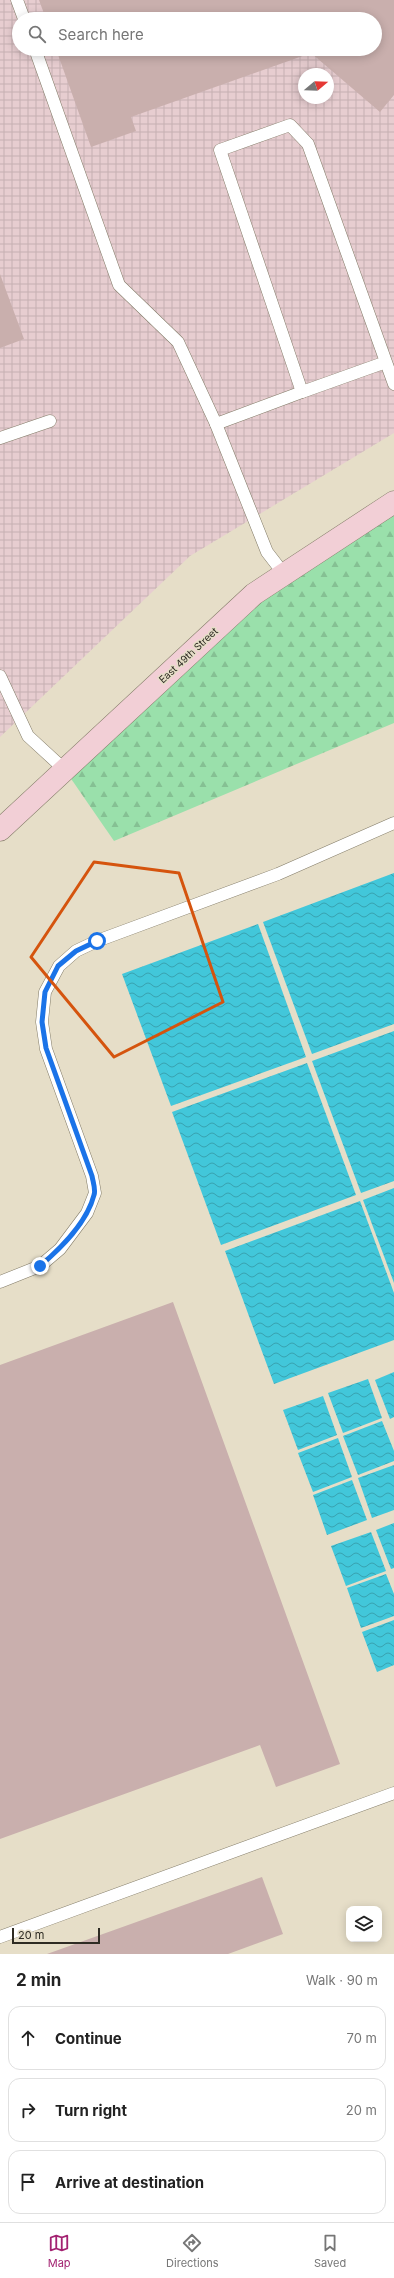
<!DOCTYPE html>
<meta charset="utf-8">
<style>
body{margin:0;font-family:Inter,sans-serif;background:#f6f6f6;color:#222}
.controls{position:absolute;right:12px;bottom:12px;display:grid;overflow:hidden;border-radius:8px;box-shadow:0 2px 10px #0003}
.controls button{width:36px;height:36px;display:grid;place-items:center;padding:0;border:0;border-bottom:1px solid #e0e0e0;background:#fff;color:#222;font:20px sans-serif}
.compass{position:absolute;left:298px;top:68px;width:36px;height:36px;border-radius:50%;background:#fff;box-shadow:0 2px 10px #0003;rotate:71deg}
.scale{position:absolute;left:12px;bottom:10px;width:88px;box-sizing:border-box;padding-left:4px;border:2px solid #2e2b23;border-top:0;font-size:11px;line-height:14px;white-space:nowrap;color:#2e2b23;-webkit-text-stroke:3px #e6dec8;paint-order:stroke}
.stop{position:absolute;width:12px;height:12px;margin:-9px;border:3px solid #1a73e8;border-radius:50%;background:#fff}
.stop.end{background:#1a73e8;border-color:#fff;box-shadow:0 1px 4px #0008}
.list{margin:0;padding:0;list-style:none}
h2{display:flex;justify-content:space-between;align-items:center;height:52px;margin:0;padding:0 16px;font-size:17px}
h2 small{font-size:13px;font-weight:400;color:#767676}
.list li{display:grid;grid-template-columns:26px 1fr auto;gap:12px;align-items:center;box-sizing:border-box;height:64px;margin:0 8px 8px;padding:0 8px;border:1px solid #e0e0e0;border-radius:12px}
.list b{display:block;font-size:15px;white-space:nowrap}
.list em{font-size:13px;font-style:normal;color:#767676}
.icon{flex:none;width:22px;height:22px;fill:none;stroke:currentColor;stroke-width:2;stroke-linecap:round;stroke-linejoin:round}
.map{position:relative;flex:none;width:394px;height:1954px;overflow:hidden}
.search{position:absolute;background:#fff;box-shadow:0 2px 10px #0003;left:12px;right:12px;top:12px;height:44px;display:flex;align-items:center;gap:10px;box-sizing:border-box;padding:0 14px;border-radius:22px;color:#767676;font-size:15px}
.sheet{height:268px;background:#fff}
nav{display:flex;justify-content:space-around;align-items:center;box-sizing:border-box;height:56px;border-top:1px solid #e0e0e0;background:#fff;font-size:11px;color:#767676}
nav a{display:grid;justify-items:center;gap:2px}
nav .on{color:#a32271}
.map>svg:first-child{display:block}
.industrial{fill:url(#industrial-grid);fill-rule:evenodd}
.forest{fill:url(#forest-firs)}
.water{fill:url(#water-waves)}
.building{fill:#c9afad}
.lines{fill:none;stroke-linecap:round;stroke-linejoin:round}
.lane-casing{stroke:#827b67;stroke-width:13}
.secondary-casing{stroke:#827b67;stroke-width:23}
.lane{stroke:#fff;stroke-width:12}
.secondary{stroke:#f2cfd6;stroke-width:22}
.route{stroke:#1a73e8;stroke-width:5}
.marked{fill:none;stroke:#d5540e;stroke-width:3;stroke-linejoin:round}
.labels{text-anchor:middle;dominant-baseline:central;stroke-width:3;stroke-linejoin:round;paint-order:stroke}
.street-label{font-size:10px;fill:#2e2b23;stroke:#e6dec8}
</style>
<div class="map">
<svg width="394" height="1954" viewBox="0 0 394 1954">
<defs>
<pattern id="industrial-grid" width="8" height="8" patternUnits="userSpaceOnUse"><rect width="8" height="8" fill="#e7cdd0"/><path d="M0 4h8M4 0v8" fill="none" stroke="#c6b0b2"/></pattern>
<pattern id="forest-firs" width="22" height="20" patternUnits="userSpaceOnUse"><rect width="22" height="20" fill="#9ae0ab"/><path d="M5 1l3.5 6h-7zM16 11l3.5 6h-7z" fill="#85c093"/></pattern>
<pattern id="water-waves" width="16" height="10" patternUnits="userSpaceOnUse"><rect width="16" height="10" fill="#42c7da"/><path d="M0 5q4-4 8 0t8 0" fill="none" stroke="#38a2b0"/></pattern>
</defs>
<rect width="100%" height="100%" fill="#e6dec8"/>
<!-- industrial -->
<path class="industrial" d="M0,0H394V433L190,556L0,737ZM19,19H375V49H19ZM304,74H328V98H304Z"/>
<!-- forest -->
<path class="forest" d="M394,502V723L114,841L65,770L254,594Z"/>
<!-- water -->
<g class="water">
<path d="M394,873V1024L312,1054L263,922Z"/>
<path d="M258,924L306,1057L171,1106L122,974Z"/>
<path d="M394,1031V1181L361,1193L312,1061Z"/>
<path d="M307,1063L356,1195L221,1245L172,1112Z"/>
<path d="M394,1188V1283L363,1200Z"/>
<path d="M360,1201L394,1293V1340L274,1384L225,1251Z"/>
<path d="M394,1372V1417L390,1419L375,1380Z"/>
<path d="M368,1379L382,1418L343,1433L328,1393Z"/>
<path d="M323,1396L337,1435L298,1450L283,1410Z"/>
<path d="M382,1421L394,1451V1461L358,1475L343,1436Z"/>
<path d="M338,1438L352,1477L313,1492L298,1453Z"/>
<path d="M394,1465V1510L372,1518L358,1478Z"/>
<path d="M352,1480L367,1520L327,1535L313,1495Z"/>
<path d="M394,1523V1568L391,1569L376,1530Z"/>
<path d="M371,1532L386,1571L346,1586L331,1546Z"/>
<path d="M386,1574L394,1594V1616L361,1628L347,1588Z"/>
<path d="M394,1620V1665L377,1672L362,1632Z"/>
</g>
<!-- building -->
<g class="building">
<path d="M39,0H394V95L380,112L311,53L131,117L136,131L91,147L56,49H375V19H46Z"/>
<path d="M0,274L24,339L0,348Z"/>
<path d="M173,1302L340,1764L276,1787L260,1745L0,1839V1365Z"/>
<path d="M262,1877L283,1934L228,1954H47Z"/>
</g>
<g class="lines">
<!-- lane casing -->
<g class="lane-casing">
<g id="lane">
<path d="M17,0L24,19"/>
<path d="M35,49L119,285L178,342L216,424"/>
<path d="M386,362L302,392L220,150L290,125L308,144L386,362L394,384"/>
<path d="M0,438L50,421"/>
<path d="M284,574L267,552L216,424L302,392"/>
<path d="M0,676L28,736L65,770"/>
<path d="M0,1282L40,1266L60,1249L87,1213L95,1193L92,1176L46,1049L42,1022L45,992L59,966L76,951L97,941L278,874L394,823"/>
<path d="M0,1937L394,1793"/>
</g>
</g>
<!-- secondary casing -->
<g class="secondary-casing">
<path id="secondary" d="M0,830L254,594L394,502"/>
</g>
<!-- lane -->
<use href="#lane" class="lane"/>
<!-- secondary -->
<use href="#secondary" class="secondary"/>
</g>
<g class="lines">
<!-- route -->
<path class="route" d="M40,1266C61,1248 87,1223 94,1195C96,1190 93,1182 92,1176L46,1048L42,1022L45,992L58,966L76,951L97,941"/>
</g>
<!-- marked area -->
<path class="marked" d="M94,862L179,873L223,1002L114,1057L31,957Z"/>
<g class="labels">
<!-- street labels -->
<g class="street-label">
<text transform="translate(188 655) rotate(-43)">East 49th Street</text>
</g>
</g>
</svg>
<div class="controls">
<button><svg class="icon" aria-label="layers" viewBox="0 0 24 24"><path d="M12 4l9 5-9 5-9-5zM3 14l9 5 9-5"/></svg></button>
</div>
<svg class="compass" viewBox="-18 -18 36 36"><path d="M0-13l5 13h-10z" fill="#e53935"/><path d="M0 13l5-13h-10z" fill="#767676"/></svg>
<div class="scale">20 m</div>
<div class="stop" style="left:97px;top:941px"></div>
<div class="stop end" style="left:40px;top:1266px"></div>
<div class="search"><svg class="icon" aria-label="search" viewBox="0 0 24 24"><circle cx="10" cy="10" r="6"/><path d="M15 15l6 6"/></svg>Search here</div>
</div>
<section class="sheet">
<h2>2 min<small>Walk · 90 m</small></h2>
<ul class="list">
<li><svg class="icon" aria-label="ahead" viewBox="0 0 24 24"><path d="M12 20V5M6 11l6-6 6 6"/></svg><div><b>Continue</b></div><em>70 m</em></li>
<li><svg class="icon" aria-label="right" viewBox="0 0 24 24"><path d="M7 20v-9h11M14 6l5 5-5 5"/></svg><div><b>Turn right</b></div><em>20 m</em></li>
<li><svg class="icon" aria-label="arrive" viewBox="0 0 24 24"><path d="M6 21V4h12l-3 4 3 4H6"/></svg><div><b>Arrive at destination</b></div></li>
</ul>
</section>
<nav>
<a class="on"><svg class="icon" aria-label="map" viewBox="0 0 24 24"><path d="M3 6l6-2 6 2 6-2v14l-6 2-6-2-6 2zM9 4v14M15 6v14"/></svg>Map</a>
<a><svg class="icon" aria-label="directions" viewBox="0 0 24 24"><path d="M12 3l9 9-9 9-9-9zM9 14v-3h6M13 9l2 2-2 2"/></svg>Directions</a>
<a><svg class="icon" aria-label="saved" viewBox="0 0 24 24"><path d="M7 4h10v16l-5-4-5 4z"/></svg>Saved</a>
</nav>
